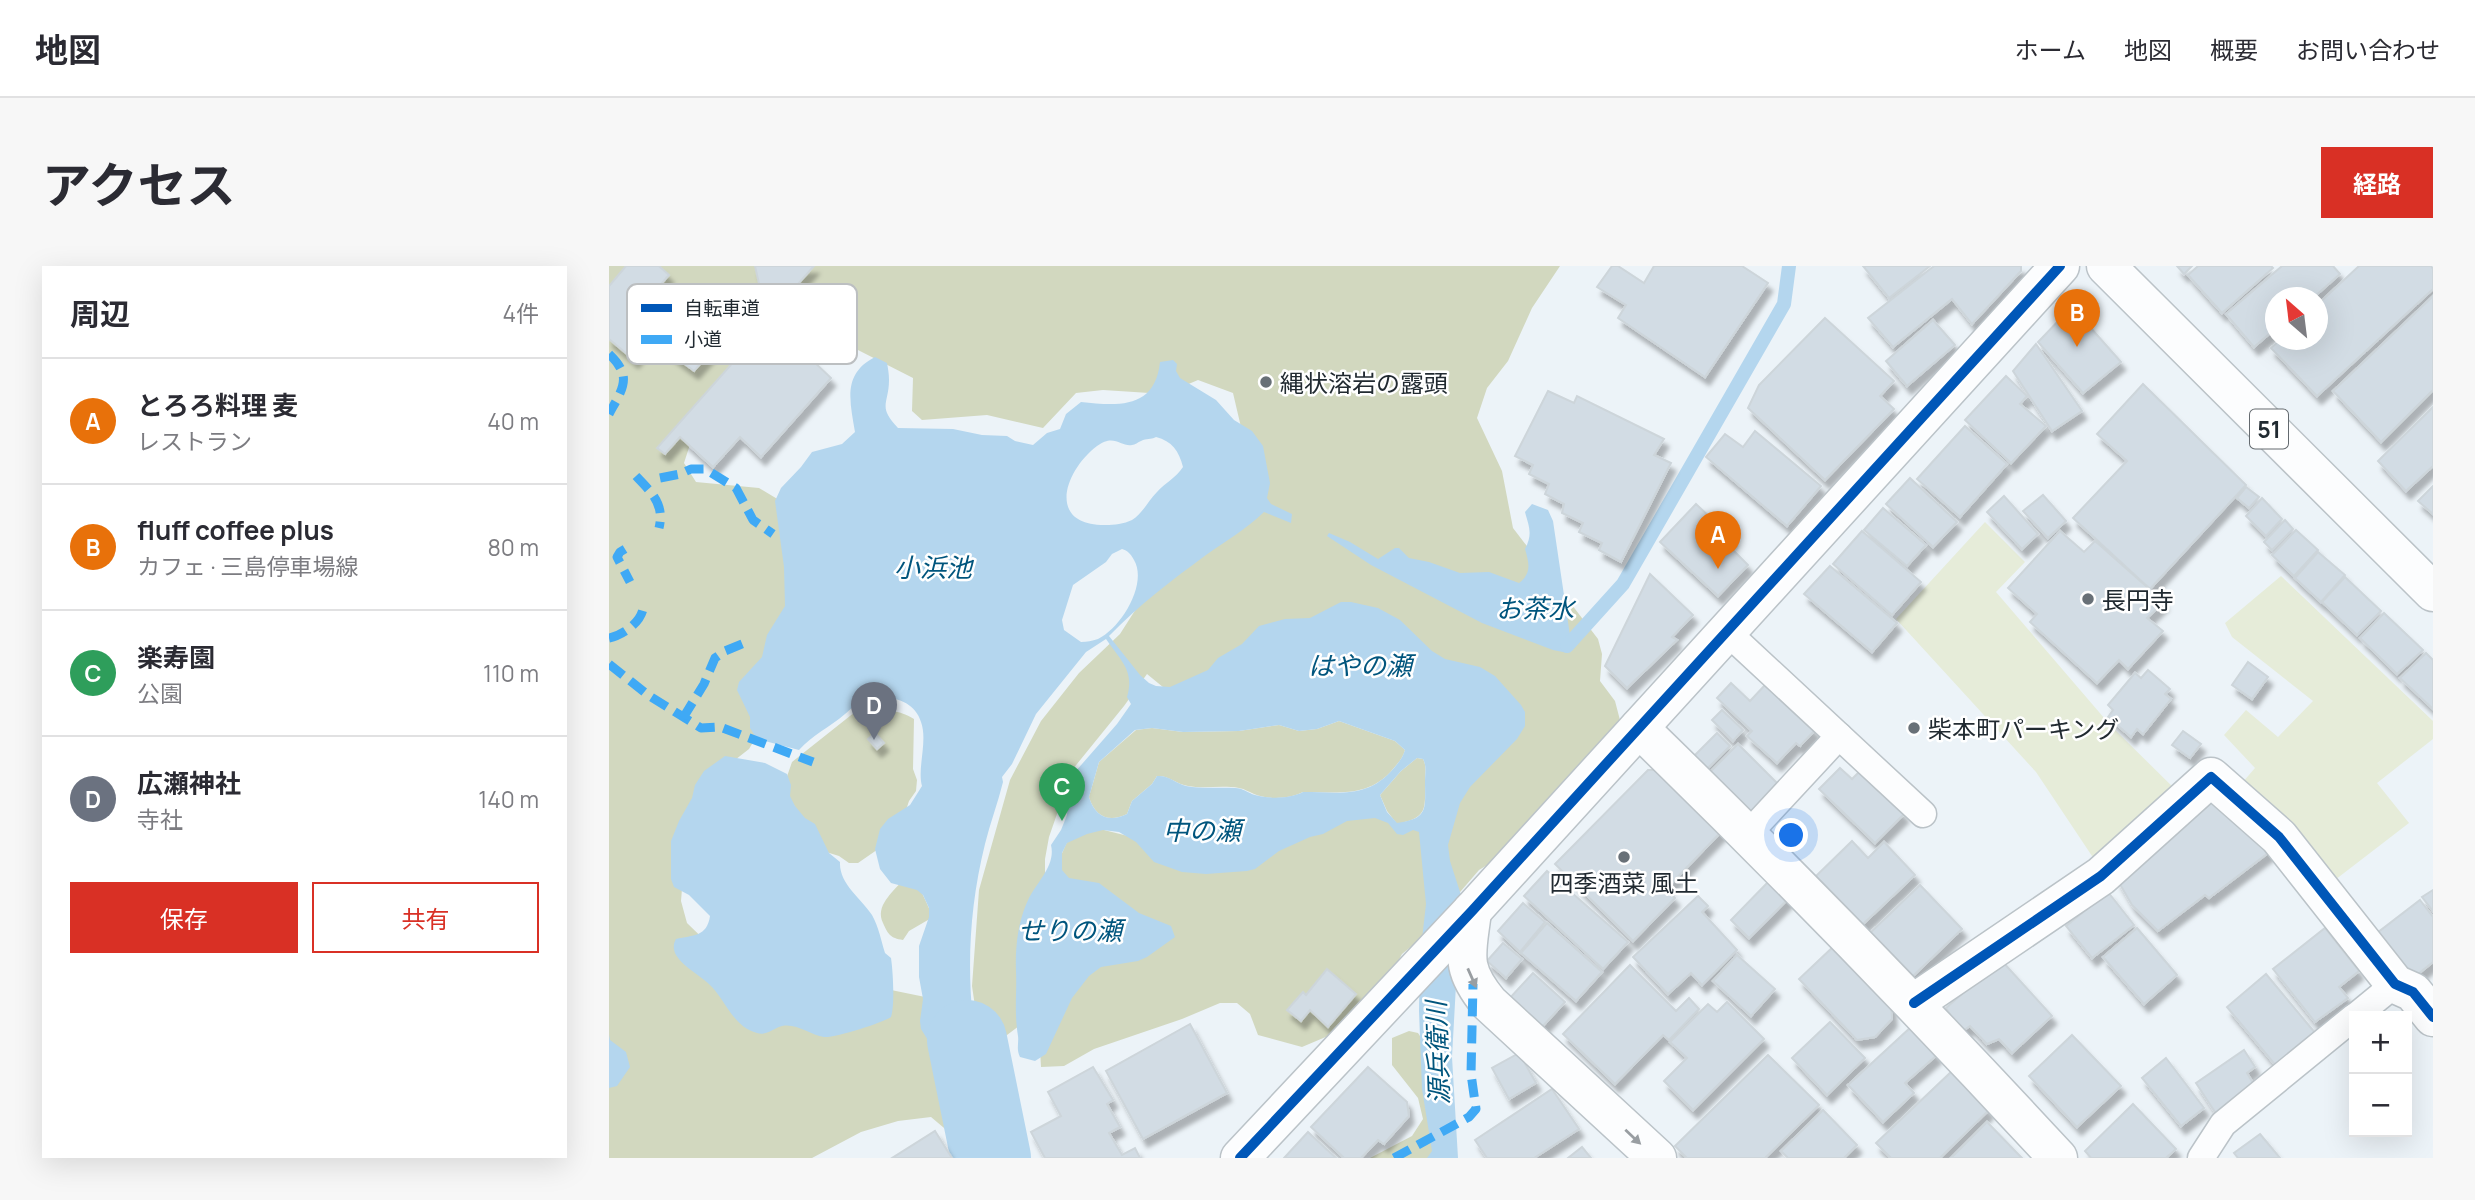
<!DOCTYPE html>
<html lang="ja">
<meta charset="utf-8">
<style>
body{margin:0;font-family:Manrope,"Noto Sans JP",sans-serif;background:#f7f7f7;color:#2b2b33}
.controls{position:absolute;right:21px;bottom:21px;display:grid;overflow:hidden;border-radius:0px;box-shadow:0 7px 28px #0002}
.controls button{width:63px;height:63px;display:grid;place-items:center;padding:0;border:0;border-bottom:2px solid #e1e1e2;background:#fff;color:#2b2b33;font:35px sans-serif}
.compass{position:absolute;left:1656px;top:21px;width:63px;height:63px;border-radius:50%;background:#fff;box-shadow:0 7px 28px #0002;rotate:332deg}
.you{position:absolute;left:1183px;top:570px;width:24px;height:24px;margin:-18px;border:5px solid #fff;border-radius:50%;background:#1a73e8;box-shadow:0 0 0 10px #1a73e833}
.badge{display:grid;place-items:center;width:46px;height:46px;border-radius:50%;background:#d93025;color:#fff;font-size:23px;font-weight:700}
.pin{position:absolute;translate:-50% -58px;filter:drop-shadow(0 2px 4px #0008)}
.pin::after{content:'';position:absolute;top:37px;width:24px;height:21px;background:inherit;clip-path:polygon(0 0,100% 0,50% 100%)}
.list{margin:0;padding:0;list-style:none}
h2{display:flex;justify-content:space-between;align-items:center;height:91px;margin:0;padding:0 28px;font-size:30px}
h2 small{font-size:23px;font-weight:400;color:#7c7c81}
.list li{display:grid;grid-template-columns:46px 1fr auto;gap:21px;align-items:center;box-sizing:border-box;height:126px;padding:0 28px;border-top:2px solid #e1e1e2}
.list b{display:block;font-size:26px;white-space:nowrap}
.list p{margin:0;font-size:23px;white-space:nowrap;color:#7c7c81}
.list em{font-size:23px;font-style:normal;color:#7c7c81}
.actions{display:flex;gap:14px;padding:21px 28px}
.actions a{flex:1;padding:16px 0;border:2px solid #d93025;border-radius:0px;text-align:center;font-size:24px;color:#d93025}
.actions .main{background:#d93025;color:#fff}
.map{position:relative;flex:none;width:1824px;height:892px;overflow:hidden;border-radius:0px}
header{display:flex;align-items:center;gap:42px;box-sizing:border-box;height:98px;padding:0 35px;background:#fff;border-bottom:2px solid #e1e1e2}
header strong{font-size:33px}
nav{display:flex;gap:38px;margin-inline-start:auto;font-size:24px}
.intro{display:flex;align-items:center;justify-content:space-between;box-sizing:border-box;height:168px;padding:0 42px}
h1{margin:0;font-size:49px}
.button{padding:18px 32px;border-radius:0px;background:#d93025;color:#fff;font-size:24px;font-weight:700}
main{display:flex;gap:42px;padding:0 42px}
aside{flex:1;background:#fff;border-radius:0px;box-shadow:0 7px 28px #0002}
.map>svg:first-child{display:block}
.green{fill:#e6ecd9}
.forest{fill:#d2d8bf}
.water{fill:#b4d6ee;fill-rule:evenodd}
.lines{fill:none;stroke-linecap:round;stroke-linejoin:round}
.stream{stroke:#b4d6ee;stroke-width:14}
.river{stroke:#b4d6ee;stroke-width:80}
.building{fill:#d2dce4;stroke:#cdd5da;stroke-width:2;filter:url(#shadow)}
.service-casing{stroke:#bbc3c8;stroke-width:29}
.minor-casing{stroke:#bbc3c8;stroke-width:41}
.primary-casing{stroke:#bbc3c8;stroke-width:41}
.service{stroke:#fcfdfe;stroke-width:26}
.minor{stroke:#fcfdfe;stroke-width:38}
.primary{stroke:#fcfdfe;stroke-width:38}
.quiet{stroke:#3fa9f5;stroke-width:9;stroke-dasharray:18 9;stroke-linecap:butt}
.cycleway-casing{stroke:#fff;stroke-width:15}
.cycleway{stroke:#0057b8;stroke-width:10}
.oneway{fill:#999ea2}
.poi-dot{fill:#687077;stroke:#fff;stroke-width:2.5}
.labels{text-anchor:middle;dominant-baseline:central;stroke-width:5;stroke-linejoin:round;paint-order:stroke}
.shield{fill:#fff;stroke:#646a6f;stroke-width:2}
.shield-label{font-size:23px;font-weight:bold;fill:#212a31}
.poi-label{font-size:24px;fill:#212a31;stroke:#fff;text-anchor:start}
.water-label{font-size:26px;font-style:italic;fill:#00557d;stroke:#fff}
.key{fill:#fff;stroke:#bcbfc1;stroke-width:2}
.key-label{font-size:19px;fill:#212a31}
</style>
<header>
<strong>地図</strong>
<nav><a>ホーム</a><a>地図</a><a>概要</a><a>お問い合わせ</a></nav>
</header>
<div class="intro"><h1>アクセス</h1><a class="button">経路</a></div>
<main>
<aside>
<h2>周辺<small>4件</small></h2>
<ul class="list">
<li><span class="badge" style="background:#e8710a">A</span><div><b>とろろ料理 麦</b><p>レストラン</p></div><em>40 m</em></li>
<li><span class="badge" style="background:#e8710a">B</span><div><b>fluff coffee plus</b><p>カフェ · 三島停車場線</p></div><em>80 m</em></li>
<li><span class="badge" style="background:#2e9e5b">C</span><div><b>楽寿園</b><p>公園</p></div><em>110 m</em></li>
<li><span class="badge" style="background:#6b7280">D</span><div><b>広瀬神社</b><p>寺社</p></div><em>140 m</em></li>
</ul>
<div class="actions"><a class="main">保存</a><a>共有</a></div>
</aside>
<div class="map">
<svg width="1824" height="892" viewBox="0 0 1824 892">
<defs>
<filter id="shadow"><feDropShadow dx="4.5" dy="8" stdDeviation="2" flood-color="#0004"/></filter>
</defs>
<rect width="100%" height="100%" fill="#ecf3f8"/>
<!-- green -->
<g class="green">
<path d="M1376,256L1416,296L1387,326L1502,460L1572,529L1489,599L1427,506L1287,353Z"/>
<path d="M1672,310L1824,455V473L1768,517L1800,557L1722,617L1633,517L1646,502L1615,469L1637,444L1669,471L1704,435L1623,371L1616,357Z"/>
</g>
<!-- forest -->
<g class="forest">
<path d="M0,0H951L923,42L899,95L878,122L868,152L893,205L904,262L989,373L993,388L991,415L1006,435L1012,458L909,580L870,604L809,675L793,688L785,703L747,748L719,770L693,781L649,769L641,748L628,737H611L573,753L485,783L455,800L432,801L431,783L454,621L447,601L461,569L479,560L543,576L733,551L771,550L789,563L818,557L880,470L560,426L538,408L515,440L455,514L449,545L440,571L436,593V618L410,760L394,772L376,764L368,754L363,720L370,624L401,514L432,455L470,407L511,368L635,174L624,127L589,114L556,128L494,124L467,127L434,162L378,149L313,154L303,145L304,112L247,83L184,60L163,71L86,163L75,197L87,216L150,222L180,240L182,309L155,458L140,483L108,508L76,586L72,635L78,657L111,689L321,732L351,750L378,789L381,832L363,852L372,892H351L341,867L322,851L289,855L252,866L203,892H0Z"/>
<path d="M259,442C277,445 289,443 305,453L304,503L308,514L307,525L300,535L294,553L275,579L249,597H240L230,590L214,585L174,522L183,496L246,446Z"/>
<path d="M730,455L786,475L796,484C794,492 789,497 784,503C760,532 729,526 694,526C681,533 659,534 645,528C640,526 636,523 630,522C613,519 595,523 579,520C567,518 559,509 548,510L543,518L523,535L518,548C500,557 486,551 480,531L490,496L527,464L543,462L574,466L630,465L670,459L690,465L708,463Z"/>
<path d="M808,492L814,493C818,501 816,506 816,515C816,544 819,551 788,558L778,545L771,529L792,505Z"/>
<path d="M294,614L308,616L324,651L300,665L294,674C281,672 279,668 274,657C266,640 283,627 294,614Z"/>
<path d="M800,765L809,767L815,776L827,892H761L803,870L814,853L809,832L783,799V772Z"/>
</g>
<!-- water -->
<g class="water">
<path d="M266,91L278,97C279,102 280,108 280,114C280,138 268,140 289,162L344,163L373,169L398,170L406,175L424,179L438,167L451,163L457,148L472,136C510,140 546,143 551,96L564,94L568,98L567,105L571,112L607,134L625,154L643,165L654,180L661,217L658,232L662,238L683,248L682,257L655,246C637,263 617,275 597,289C563,314 530,339 500,370L531,409L540,417L547,420L561,421L599,404L609,392L633,378L650,360L676,353L701,352L732,336H742L769,342L791,354L823,385L836,393L871,401L886,410L912,439L916,446V460L908,473L861,521L851,537L839,579L841,595L852,629L843,791L849,892H818L823,885L813,823L810,745L811,691L817,638L810,566L804,564L794,569L788,568L779,557L766,552L738,555L714,568L701,571L670,585L646,603L638,605L597,608L573,606L545,596L527,576L510,566L494,564L478,568L458,577L453,587V604L460,612L490,617L530,647L562,660L566,671L538,691L529,695L492,701L480,710L463,732L437,788L426,795L411,791C407,783 410,777 409,770C405,745 408,729 407,705C406,681 409,654 420,632C428,616 447,599 442,579L452,564L458,549L460,517L466,506L508,458L522,438L518,431C526,404 511,394 497,373L477,386L427,448L403,498L393,511L394,516C389,537 381,557 376,578C357,655 357,727 371,804L370,807L350,810L334,808L330,792L312,763L311,755L314,733L310,711V680L320,651V642L314,629L308,624L282,617L271,603L266,583L271,563L279,553L301,539L313,520C308,502 319,475 312,456C305,432 275,427 254,435C246,438 242,443 236,448C221,461 203,469 190,484L148,473L141,462V451L128,424L130,416L153,391L158,369L176,340L175,301L166,235L172,222L192,201L203,186L233,178L246,166C241,135 233,108 266,91ZM547,171C563,175 570,185 574,201C567,212 556,217 548,226C539,235 534,247 523,254C515,258 505,259 497,259C437,260 455,205 488,180C505,167 512,181 523,179C526,179 529,176 532,175C538,172 541,174 547,171ZM513,283C519,285 521,287 525,294C539,318 512,362 489,373C483,375 478,376 472,376L455,364L453,354L464,319L497,296L503,288ZM730,455L786,475L796,484C794,491 790,496 785,502C759,533 731,526 694,526C680,533 661,533 646,529C639,527 634,522 626,522C610,521 593,523 577,520C566,517 560,509 548,510L543,518L523,535L518,548C500,557 486,551 480,531L490,496L526,464L543,462L574,466L630,465L670,459L690,465L708,463ZM808,492L814,493C818,501 816,506 816,515C816,543 820,552 788,557L778,546L771,529L792,505Z"/>
<path d="M923,238L939,244L944,255L963,383L959,387L944,384L873,357L762,299L718,270L720,267L741,276L769,293L786,282H790L800,292L820,296L851,307L880,306L910,317C923,307 920,297 916,283C924,268 920,261 916,246Z"/>
<path d="M116,490L156,497L178,508L182,519L181,530L186,540L196,552L206,558L220,587L231,596C230,618 252,632 263,649C270,662 272,674 276,687L282,692C284,705 286,739 282,751C273,757 226,772 215,771C201,769 188,757 173,760C165,762 158,770 148,767C125,761 117,736 103,721C93,710 75,702 67,689C64,683 64,678 67,673C84,669 98,671 101,650L80,629L65,621L62,613V575L70,555L83,532L86,519L95,505Z"/>
<path d="M0,769L1,774L17,786L21,801L8,820L0,822Z"/>
</g>
<g class="lines">
<!-- stream -->
<path class="stream" d="M958,380L1014,318L1175,38L1180,0"/>
<!-- river -->
<path class="river" d="M358,774L382,892"/>
</g>
<!-- building -->
<g class="building">
<path d="M17,0H50L60,9L47,24L69,44L63,51L103,85L85,105L42,73L25,94L0,73V20Z"/>
<path d="M146,0H205L173,36L180,72L222,112L152,191L131,171L104,201L71,171L56,188L48,182L159,57Z"/>
<path d="M1003,0H1009L1035,17L1045,0H1133L1159,17L1096,111L1009,52L1017,39L988,21Z"/>
<path d="M1254,0H1321L1280,32Z"/>
<path d="M1325,0H1412V5L1363,58L1343,33L1284,81L1259,52Z"/>
<path d="M1568,0H1583L1575,8Z"/>
<path d="M1589,0H1662L1664,2L1613,47L1579,9Z"/>
<path d="M1673,0H1724L1731,8L1704,32H1666V63L1645,81L1617,48Z"/>
<path d="M1750,0H1822L1824,3V23L1708,130L1662,82L1671,74H1708V39Z"/>
<path d="M1824,30V124L1772,176L1724,125Z"/>
<path d="M1453,51L1473,52L1512,96L1474,127L1429,76Z"/>
<path d="M1216,52L1285,115L1271,130L1285,143L1216,214L1139,142L1150,119Z"/>
<path d="M1324,54L1346,79L1298,120L1277,95Z"/>
<path d="M1427,78L1473,145L1443,165L1404,105Z"/>
<path d="M1397,110L1418,130L1411,138L1437,160L1402,197L1356,154Z"/>
<path d="M1534,118L1637,219L1541,323L1464,252L1518,195L1488,168Z"/>
<path d="M939,125L965,137L968,130L1055,173L1045,189L1062,197L1012,296L990,284L993,277L970,266L974,257L953,247L955,238L936,228L940,218L920,208L924,199L906,190Z"/>
<path d="M1824,141V200L1797,225L1769,195Z"/>
<path d="M1356,160L1398,198L1351,251L1308,213Z"/>
<path d="M1146,165L1212,220L1178,260L1097,191L1116,168L1134,181Z"/>
<path d="M1301,212L1348,256L1324,281L1277,238Z"/>
<path d="M1824,220V248L1809,235Z"/>
<path d="M1637,221L1650,231L1640,242L1628,232Z"/>
<path d="M1434,229L1457,255L1439,272L1414,245Z"/>
<path d="M1395,230L1429,268L1413,283L1378,246Z"/>
<path d="M1653,232L1673,253L1657,270L1637,250Z"/>
<path d="M1087,238L1123,272L1117,277L1139,299L1109,330L1051,276Z"/>
<path d="M1274,242L1317,279L1298,300L1255,264Z"/>
<path d="M1676,254L1684,263L1663,284L1655,276Z"/>
<path d="M1687,264L1709,284L1685,310L1663,289Z"/>
<path d="M1253,265L1312,316L1283,349L1224,298Z"/>
<path d="M1451,265L1475,286L1486,275L1555,336L1538,352L1554,365L1519,403L1510,394L1488,417L1421,356L1428,348L1399,322Z"/>
<path d="M1709,286L1736,309L1712,336L1686,312Z"/>
<path d="M1221,300L1288,357L1263,386L1195,328Z"/>
<path d="M1041,308L1084,349L1063,371L1068,374L1018,422L996,400Z"/>
<path d="M1736,311L1772,345L1748,369L1713,336Z"/>
<path d="M1775,347L1814,384L1788,408L1751,372Z"/>
<path d="M1817,387L1824,394V443L1791,412Z"/>
<path d="M1639,396L1659,411L1643,433L1623,419Z"/>
<path d="M1539,404L1561,423L1556,428L1562,433L1534,468L1528,463L1522,471L1499,451L1504,444L1499,439L1526,407L1532,412Z"/>
<path d="M1122,417L1141,435L1157,418L1206,464L1191,480L1187,477L1168,497L1138,470L1143,465L1108,432Z"/>
<path d="M1113,444L1134,464L1124,475L1103,454Z"/>
<path d="M1574,465L1592,478L1581,492L1563,479Z"/>
<path d="M266,467L275,477L268,483L259,473Z"/>
<path d="M1108,467L1121,480L1097,504L1084,491Z"/>
<path d="M1129,478L1171,520L1142,549L1100,507Z"/>
<path d="M1231,502L1243,513L1251,505L1295,548L1266,577L1210,523Z"/>
<path d="M1039,504H1051L1114,564L1057,623L1066,632L1024,675L946,598Z"/>
<path d="M1602,529L1667,581L1600,632L1596,629L1549,665L1523,639L1508,613Z"/>
<path d="M1243,575L1259,592L1275,576L1306,609L1252,660L1205,612Z"/>
<path d="M938,605L1019,676L994,703L915,630Z"/>
<path d="M1163,612L1181,631L1140,672L1122,654Z"/>
<path d="M1311,619L1353,663L1303,711L1261,667Z"/>
<path d="M1824,624V645L1813,631Z"/>
<path d="M1499,626L1525,659L1483,692L1457,660Z"/>
<path d="M1089,630L1099,640L1093,646L1128,684L1093,719L1082,707L1059,728L1024,691Z"/>
<path d="M1811,634L1824,651V696L1804,712L1768,667Z"/>
<path d="M914,637L936,656L911,686L889,665Z"/>
<path d="M938,657L993,706L967,735L912,687Z"/>
<path d="M1528,662L1568,709L1535,738L1494,691Z"/>
<path d="M1716,662L1750,705L1730,721L1739,732L1706,756L1664,703Z"/>
<path d="M894,677L913,693L897,712L878,695Z"/>
<path d="M1225,680L1282,737L1283,753L1266,771L1248,774L1190,713Z"/>
<path d="M1128,689L1166,723L1142,750L1104,715Z"/>
<path d="M1392,694L1443,750L1403,787L1390,773L1378,778L1361,760L1352,766L1337,742Z"/>
<path d="M1021,699L1067,745L1080,732L1090,743L1060,774L1054,769L1006,818L954,768Z"/>
<path d="M718,703L747,728L719,761L701,744L692,755L678,744L694,726L697,729Z"/>
<path d="M924,707L956,736L932,762L900,733Z"/>
<path d="M1657,708L1707,768L1668,801L1618,741Z"/>
<path d="M1118,736L1155,773L1084,844L1055,815L1078,792L1061,776L1099,738L1108,746Z"/>
<path d="M1221,756L1256,792L1218,829L1183,792Z"/>
<path d="M581,758L618,827L534,873L497,805Z"/>
<path d="M1302,761L1328,789L1296,817L1305,827L1274,856L1239,819Z"/>
<path d="M1463,769L1512,820L1468,861L1420,810Z"/>
<path d="M1635,784L1646,801L1638,807L1647,822L1608,849L1587,817Z"/>
<path d="M910,787L927,817L900,833L883,802Z"/>
<path d="M1159,789L1210,839L1156,892H1078L1066,880Z"/>
<path d="M1557,792L1595,842L1572,860L1533,812Z"/>
<path d="M484,801L504,834L498,838L511,861L500,867L513,889L526,882L531,892H436L422,866L452,850L439,826Z"/>
<path d="M759,801L798,836L800,850L775,878L769,874L752,892H735L702,861Z"/>
<path d="M1342,806L1380,844L1331,892H1282L1267,877Z"/>
<path d="M943,823L970,863L925,892H878L866,874Z"/>
<path d="M1524,838L1567,883L1557,892H1482L1476,885Z"/>
<path d="M1214,844L1248,879L1235,892H1179L1172,885Z"/>
<path d="M1378,856L1413,892H1342Z"/>
<path d="M326,865L343,892H283Z"/>
<path d="M699,866L727,892H675Z"/>
<path d="M1651,868L1671,892H1629L1625,887Z"/>
<path d="M973,881L982,892H959Z"/>
</g>
<g class="lines">
<!-- service casing -->
<g class="service-casing">
<g id="service">
<path d="M1118,366L1314,548"/>
<path d="M1139,568L1230,470"/>
<path d="M1747,750L1786,718"/>
<path d="M1592,892L1614,858L1745,751"/>
</g>
</g>
<!-- minor casing -->
<g class="minor-casing">
<g id="minor">
<path d="M1030,462C1174,602 1313,745 1449,892"/>
<path d="M863,645C858,688 850,701 880,737L1048,892"/>
<path d="M1305,737L1492,610L1602,511L1670,571L1786,718L1804,726L1824,751"/>
<path d="M631,892L863,645L1451,0"/>
</g>
</g>
<!-- primary casing -->
<g class="primary-casing">
<path id="primary" d="M1497,0L1824,326"/>
</g>
<!-- service -->
<use href="#service" class="service"/>
<!-- minor -->
<use href="#minor" class="minor"/>
<!-- primary -->
<use href="#primary" class="primary"/>
<!-- quiet -->
<g class="quiet">
<path d="M0,88C24,111 14,122 0,148"/>
<path d="M27,210C42,226 56,238 50,262"/>
<path d="M51,212L71,208L82,203H96L127,222L144,254L164,268"/>
<path d="M16,283L11,286L8,291L21,316"/>
<path d="M0,372C14,369 31,357 34,343"/>
<path d="M0,398L39,429L92,462L111,461L204,496"/>
<path d="M74,452L95,418L106,392L116,385L138,376"/>
<path d="M785,892L860,851L867,843L862,808L864,718"/>
</g>
<!-- cycleway casing -->
<g class="cycleway-casing">
<g id="cycleway">
<path d="M1305,737L1492,610L1602,511L1670,571L1786,718L1804,726L1824,751"/>
<path d="M631,892L863,645L1451,0"/>
</g>
</g>
<!-- cycleway -->
<use href="#cycleway" class="cycleway"/>
</g>
<!-- one-way arrows -->
<defs><path id="oneway-solid" d="M-6-.8H1V-3.2L6.5 0L1 3.2V.8H-6Z" transform="scale(1.75)"/></defs>
<g class="oneway">
<use href="#oneway-solid" transform="translate(863 712) rotate(66)"/>
<use href="#oneway-solid" transform="translate(1024 871) rotate(43)"/>
</g>
<!-- markers -->
<g class="poi-dot">
<circle cx="657" cy="116" r="7"/>
<circle cx="1479" cy="333" r="7"/>
<circle cx="1305" cy="462" r="7"/>
<circle cx="1015" cy="591" r="7"/>
</g>
<g class="labels">
<!-- shield labels -->
<rect class="shield" x="1641" y="143.5" width="38" height="39" rx="5"/>
<g class="shield-label">
<text x="1660" y="163">51</text>
</g>
<!-- poi labels -->
<g class="poi-label">
<text x="671" y="116">縄状溶岩の露頭</text>
<text x="1493" y="333">長円寺</text>
<text x="1319" y="462">柴本町パーキング</text>
<text x="1015" y="616" text-anchor="middle">四季酒菜 風土</text>
</g>
<!-- water labels -->
<g class="water-label">
<text x="324" y="301">小浜池</text>
<text x="926" y="342">お茶水</text>
<text x="751" y="399">はやの瀬</text>
<text x="593" y="564">中の瀬</text>
<text x="461" y="664">せりの瀬</text>
<text transform="translate(828 787) rotate(-92)">源兵衛川</text>
</g>
</g>
<!-- legend -->
<rect x="18" y="18" width="230" height="80" rx="10" class="key"/>
<rect x="32" y="38" width="31" height="8" fill="#0057b8"/>
<rect x="32" y="69" width="31" height="9" fill="#3fa9f5"/>
<g class="key-label">
<text x="75" y="49">自転車道</text>
<text x="75" y="80">小道</text>
</g>
</svg>
<div class="controls">
<button>+</button>
<button>−</button>
</div>
<svg class="compass" viewBox="-18 -18 36 36"><path d="M0-13l5 13h-10z" fill="#e53935"/><path d="M0 13l5-13h-10z" fill="#7c7c81"/></svg>
<div class="you"></div>
<div class="pin badge" style="left:1109px;top:303px;background:#e8710a">A</div>
<div class="pin badge" style="left:1468px;top:81px;background:#e8710a">B</div>
<div class="pin badge" style="left:453px;top:555px;background:#2e9e5b">C</div>
<div class="pin badge" style="left:265px;top:474px;background:#6b7280">D</div>
</div>
</main>
